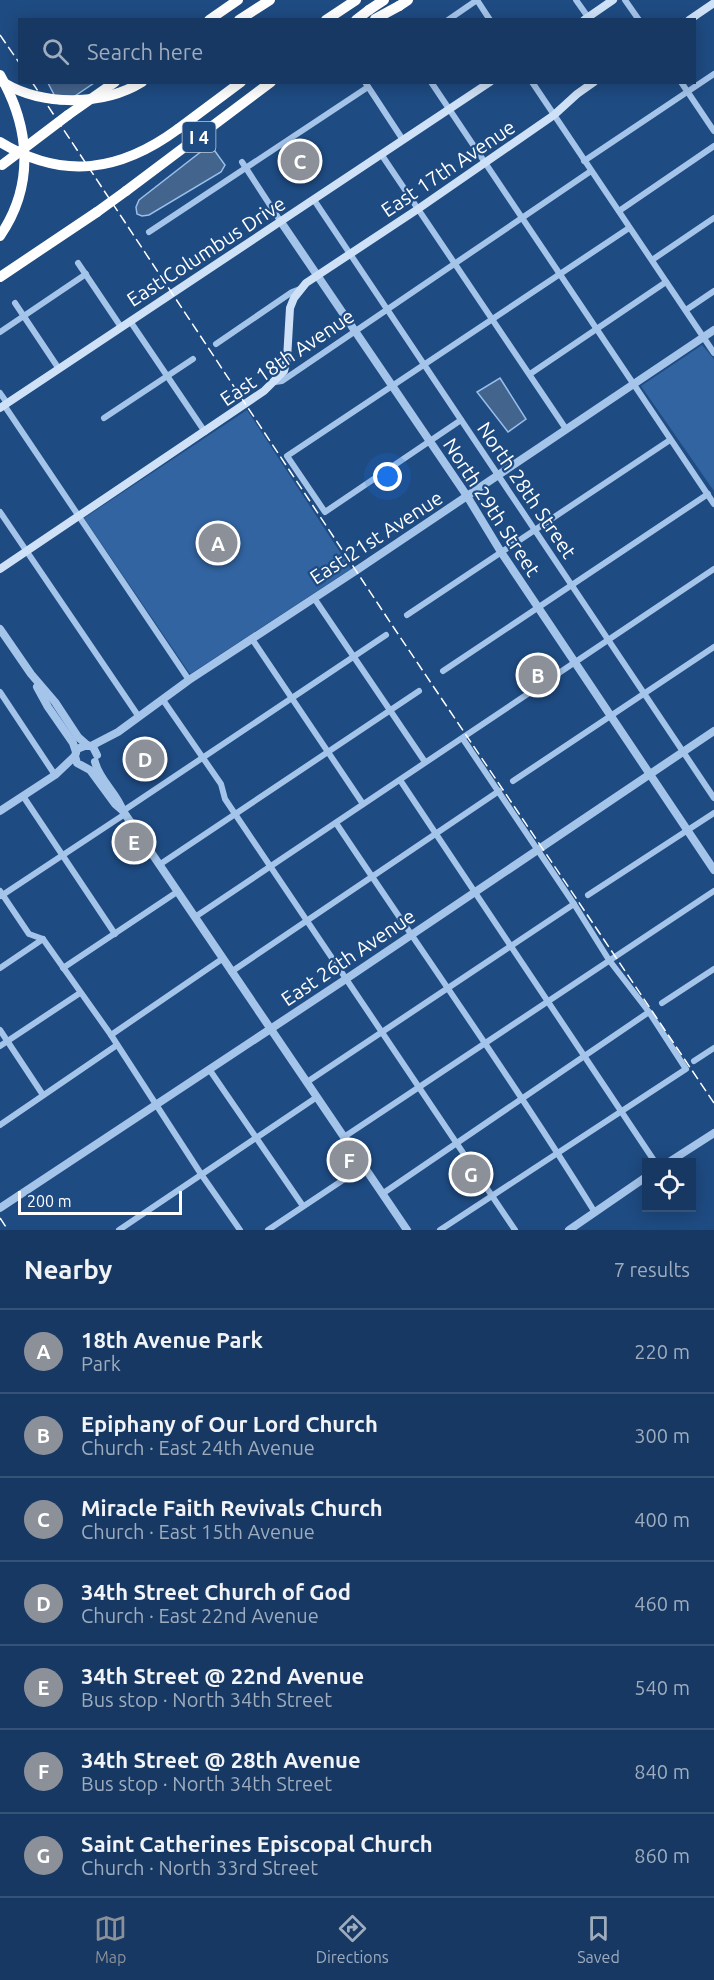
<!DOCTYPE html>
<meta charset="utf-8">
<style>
body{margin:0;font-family:Ubuntu,sans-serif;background:#1f3f68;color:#f1f3f6}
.controls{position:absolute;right:18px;bottom:18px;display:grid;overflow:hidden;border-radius:0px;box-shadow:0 3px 15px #0003}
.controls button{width:54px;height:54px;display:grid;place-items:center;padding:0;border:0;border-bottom:2px solid #355277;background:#163862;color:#f1f3f6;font:30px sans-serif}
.scale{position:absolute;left:18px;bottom:15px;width:164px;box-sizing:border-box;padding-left:6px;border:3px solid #fff;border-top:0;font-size:16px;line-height:21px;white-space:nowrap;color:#fff;-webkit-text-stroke:4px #1e4b82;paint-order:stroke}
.you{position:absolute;left:388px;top:477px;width:21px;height:21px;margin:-15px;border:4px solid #fff;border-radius:50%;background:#1a73e8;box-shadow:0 0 0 9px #1a73e833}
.badge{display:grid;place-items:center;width:39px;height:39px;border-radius:50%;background:#8c9099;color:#fff;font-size:20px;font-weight:700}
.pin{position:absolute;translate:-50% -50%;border:3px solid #fff;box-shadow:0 2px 6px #0006}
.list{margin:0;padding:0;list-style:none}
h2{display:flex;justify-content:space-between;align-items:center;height:78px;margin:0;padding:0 24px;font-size:26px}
h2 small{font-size:20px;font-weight:400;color:#9eacbe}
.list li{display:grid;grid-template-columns:39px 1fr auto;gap:18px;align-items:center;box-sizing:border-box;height:84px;padding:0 24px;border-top:2px solid #355277}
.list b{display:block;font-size:22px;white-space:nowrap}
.list p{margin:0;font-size:20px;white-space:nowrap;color:#9eacbe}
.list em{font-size:20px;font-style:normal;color:#9eacbe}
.icon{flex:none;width:33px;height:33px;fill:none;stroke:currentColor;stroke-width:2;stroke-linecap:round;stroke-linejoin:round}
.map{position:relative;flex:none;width:714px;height:1230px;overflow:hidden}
.search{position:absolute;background:#163862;box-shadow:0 3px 15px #0003;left:18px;right:18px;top:18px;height:66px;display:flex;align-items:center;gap:15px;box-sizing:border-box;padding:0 21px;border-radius:0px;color:#9eacbe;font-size:22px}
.sheet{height:666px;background:#163862}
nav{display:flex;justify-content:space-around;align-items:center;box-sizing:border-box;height:84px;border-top:2px solid #355277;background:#163862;font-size:16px;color:#9eacbe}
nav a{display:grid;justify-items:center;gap:3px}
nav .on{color:#8c9099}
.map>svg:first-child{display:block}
.green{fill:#3264a1}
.water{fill:#43648c;stroke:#98bfeb;stroke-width:1.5}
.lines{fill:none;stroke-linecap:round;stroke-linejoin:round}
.minor{stroke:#a4c4e9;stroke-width:6}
.tertiary{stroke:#a4c4e9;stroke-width:8}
.secondary{stroke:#cfe1f7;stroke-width:8}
.motorway{stroke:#fff;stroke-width:10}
.rail{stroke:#fff;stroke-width:1.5;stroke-dasharray:10 4.5;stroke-linecap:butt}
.motorway-bridge{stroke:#fff;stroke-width:10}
.labels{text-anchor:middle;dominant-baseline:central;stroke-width:4.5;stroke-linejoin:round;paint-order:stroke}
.shield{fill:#1e4b82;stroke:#bcc9da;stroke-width:1.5}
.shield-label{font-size:18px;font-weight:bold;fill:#fff}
.street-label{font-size:20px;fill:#fff;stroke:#1e4b82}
</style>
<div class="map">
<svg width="714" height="1230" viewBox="0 0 714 1230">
<rect width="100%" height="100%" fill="#1e4b82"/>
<!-- green -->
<g class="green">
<path d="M702,345L714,359V491L641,386Z"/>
<path d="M247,410L351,569L190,674L84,518Z"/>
</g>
<!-- water -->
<g class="water">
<path d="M48,83H94L63,104H59Z"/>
<path d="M207,147H212L225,165L221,172L149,215L142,216L137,214L136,207L139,200Z"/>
<path d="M500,378L526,419L508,432L477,392Z"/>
</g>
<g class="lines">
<!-- minor -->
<g class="minor">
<path d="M477,0L490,20"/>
<path d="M576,0L588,17"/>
<path d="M625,0L639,20"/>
<path d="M448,20L477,0"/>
<path d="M365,82L403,140"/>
<path d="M431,82L714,504"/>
<path d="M532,82L714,353"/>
<path d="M681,82L714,131"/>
<path d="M381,154L566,429"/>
<path d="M584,161L714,74"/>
<path d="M242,162L281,222"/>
<path d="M314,200L714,798"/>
<path d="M619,211L714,146"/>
<path d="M149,232L368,87"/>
<path d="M652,260L714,218"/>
<path d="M78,263L121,327"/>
<path d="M15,303L59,369"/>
<path d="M686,310L714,291"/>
<path d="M130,321L205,432"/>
<path d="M0,332L86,274"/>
<path d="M216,344L292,292L300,289"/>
<path d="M530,374L666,282"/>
<path d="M275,382L282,381L591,171"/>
<path d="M0,393L7,403"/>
<path d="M4,405L189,680"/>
<path d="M104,418L193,359"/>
<path d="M461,420L325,512L287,456L629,228"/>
<path d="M0,512L139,717"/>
<path d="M314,598L425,762"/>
<path d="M407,615L670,440"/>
<path d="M252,639L363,804"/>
<path d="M443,671L708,494"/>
<path d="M0,692L55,775"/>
<path d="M163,700L221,784L225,799L515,1230"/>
<path d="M400,780L655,1162"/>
<path d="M513,781L714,647"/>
<path d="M23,796L115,934"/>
<path d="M123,811L386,635"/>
<path d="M336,823C422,952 512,1079 594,1211"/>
<path d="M159,865L419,691"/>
<path d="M0,891L29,934L43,939L111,1035L201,1174L240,1230"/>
<path d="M588,895L714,813"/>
<path d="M1,896L125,814"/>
<path d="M195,917L714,569"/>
<path d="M0,968L43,939"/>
<path d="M63,968L177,892"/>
<path d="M231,972L499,791"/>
<path d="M662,1003L714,969"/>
<path d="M0,1030L43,1095"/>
<path d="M111,1035L222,959"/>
<path d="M0,1046L80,993"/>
<path d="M694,1061L714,1048"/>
<path d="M209,1069L303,1206"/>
<path d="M307,1082L574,904"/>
<path d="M0,1125L117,1045"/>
<path d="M344,1137L714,891"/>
<path d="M382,1194L649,1012"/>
<path d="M119,1230L317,1097"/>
<path d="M268,1230L364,1166"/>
<path d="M440,1230L686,1069L649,1012L609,960L574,904L463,739"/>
</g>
<!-- tertiary -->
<g class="tertiary">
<path d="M281,222L467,496L501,552L714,870"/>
<path d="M0,629L31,674L55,702L78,737L87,745"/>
<path d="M37,687L48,707L73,743L76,752"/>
<path d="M91,746L118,732L189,680L357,570L714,330"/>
<path d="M97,755L93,747L87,745L77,749L75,756L77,763L90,770L115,804L122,810"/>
<path d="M95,762C99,780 117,793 123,811L407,1230"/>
<path d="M0,811L55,775L75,756"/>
<path d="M669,1162L714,1133"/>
<path d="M0,1208L346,979L714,731"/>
<path d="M569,1230L646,1177"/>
</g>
<!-- secondary -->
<g class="secondary">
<path d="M584,20L613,0"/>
<path d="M689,20L714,3"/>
<path d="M0,408L490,82"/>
<path d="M0,569L264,391L284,371L287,359L290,308L294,298L306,283L418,209L554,115L577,94L594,82"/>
</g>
<!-- motorway -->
<g class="motorway">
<path d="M399,6L408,0"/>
<path d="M209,20L238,0"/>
<path d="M239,20L270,0"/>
<path d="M326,20L356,0"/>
<path d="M356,20L369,10"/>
<path d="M68,115L115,82"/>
<path d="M178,129L241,82"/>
<path d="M126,191L271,82"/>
<path d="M0,277L97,212"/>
</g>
<!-- rail -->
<g class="rail">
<path d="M0,35L20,64"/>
<path d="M32,82L394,628L714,1103"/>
<path d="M0,1218L8,1230"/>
</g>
<!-- motorway-bridge -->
<g class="motorway-bridge">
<path d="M369,10L384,0"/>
<path d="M375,19L399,6"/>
<path d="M0,75C30,127 35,185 0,236"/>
<path d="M4,83C43,106 103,106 142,82"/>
<path d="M0,142C63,181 121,171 178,129"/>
<path d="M2,165L68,115"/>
<path d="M97,212L126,191"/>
</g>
</g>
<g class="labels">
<!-- shield labels -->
<rect class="shield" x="182.5" y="122" width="33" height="30" rx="4.5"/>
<g class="shield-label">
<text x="199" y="137">I 4</text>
</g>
<!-- street labels -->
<g class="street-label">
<text transform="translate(448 168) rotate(-34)">East 17th Avenue</text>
<text transform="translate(206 251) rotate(-33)">East Columbus Drive</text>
<text transform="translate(287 357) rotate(-34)">East 18th Avenue</text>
<text transform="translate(527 490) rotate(56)">North 28th Street</text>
<text transform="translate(492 507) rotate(57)">North 29th Street</text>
<text transform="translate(376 537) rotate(-33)">East 21st Avenue</text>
<text transform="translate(348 957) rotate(-34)">East 26th Avenue</text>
</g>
</g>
</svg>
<div class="controls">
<button><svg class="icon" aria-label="locate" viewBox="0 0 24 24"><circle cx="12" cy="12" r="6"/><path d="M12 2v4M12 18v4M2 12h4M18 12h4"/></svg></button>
</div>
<div class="scale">200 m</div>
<div class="you"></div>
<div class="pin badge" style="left:218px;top:543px">A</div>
<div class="pin badge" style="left:538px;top:675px">B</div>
<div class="pin badge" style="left:300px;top:161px">C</div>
<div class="pin badge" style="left:145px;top:759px">D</div>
<div class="pin badge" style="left:134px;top:842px">E</div>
<div class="pin badge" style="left:349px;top:1160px">F</div>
<div class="pin badge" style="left:471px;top:1174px">G</div>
<div class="search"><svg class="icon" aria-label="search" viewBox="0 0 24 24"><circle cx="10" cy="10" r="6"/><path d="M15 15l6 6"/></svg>Search here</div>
</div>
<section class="sheet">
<h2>Nearby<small>7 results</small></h2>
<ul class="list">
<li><span class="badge">A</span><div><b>18th Avenue Park</b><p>Park</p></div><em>220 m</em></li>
<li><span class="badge">B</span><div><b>Epiphany of Our Lord Church</b><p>Church · East 24th Avenue</p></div><em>300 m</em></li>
<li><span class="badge">C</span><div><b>Miracle Faith Revivals Church</b><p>Church · East 15th Avenue</p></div><em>400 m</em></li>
<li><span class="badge">D</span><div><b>34th Street Church of God</b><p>Church · East 22nd Avenue</p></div><em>460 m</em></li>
<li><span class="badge">E</span><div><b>34th Street @ 22nd Avenue</b><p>Bus stop · North 34th Street</p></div><em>540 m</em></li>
<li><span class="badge">F</span><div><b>34th Street @ 28th Avenue</b><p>Bus stop · North 34th Street</p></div><em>840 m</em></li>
<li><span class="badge">G</span><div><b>Saint Catherines Episcopal Church</b><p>Church · North 33rd Street</p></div><em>860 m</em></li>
</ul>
</section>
<nav>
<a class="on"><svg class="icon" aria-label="map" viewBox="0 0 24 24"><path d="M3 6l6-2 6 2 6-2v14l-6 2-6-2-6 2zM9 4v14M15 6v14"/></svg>Map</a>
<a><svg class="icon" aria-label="directions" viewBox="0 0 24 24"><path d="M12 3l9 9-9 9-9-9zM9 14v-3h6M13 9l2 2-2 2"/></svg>Directions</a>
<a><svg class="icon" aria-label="saved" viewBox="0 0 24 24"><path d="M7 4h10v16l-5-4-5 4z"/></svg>Saved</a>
</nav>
